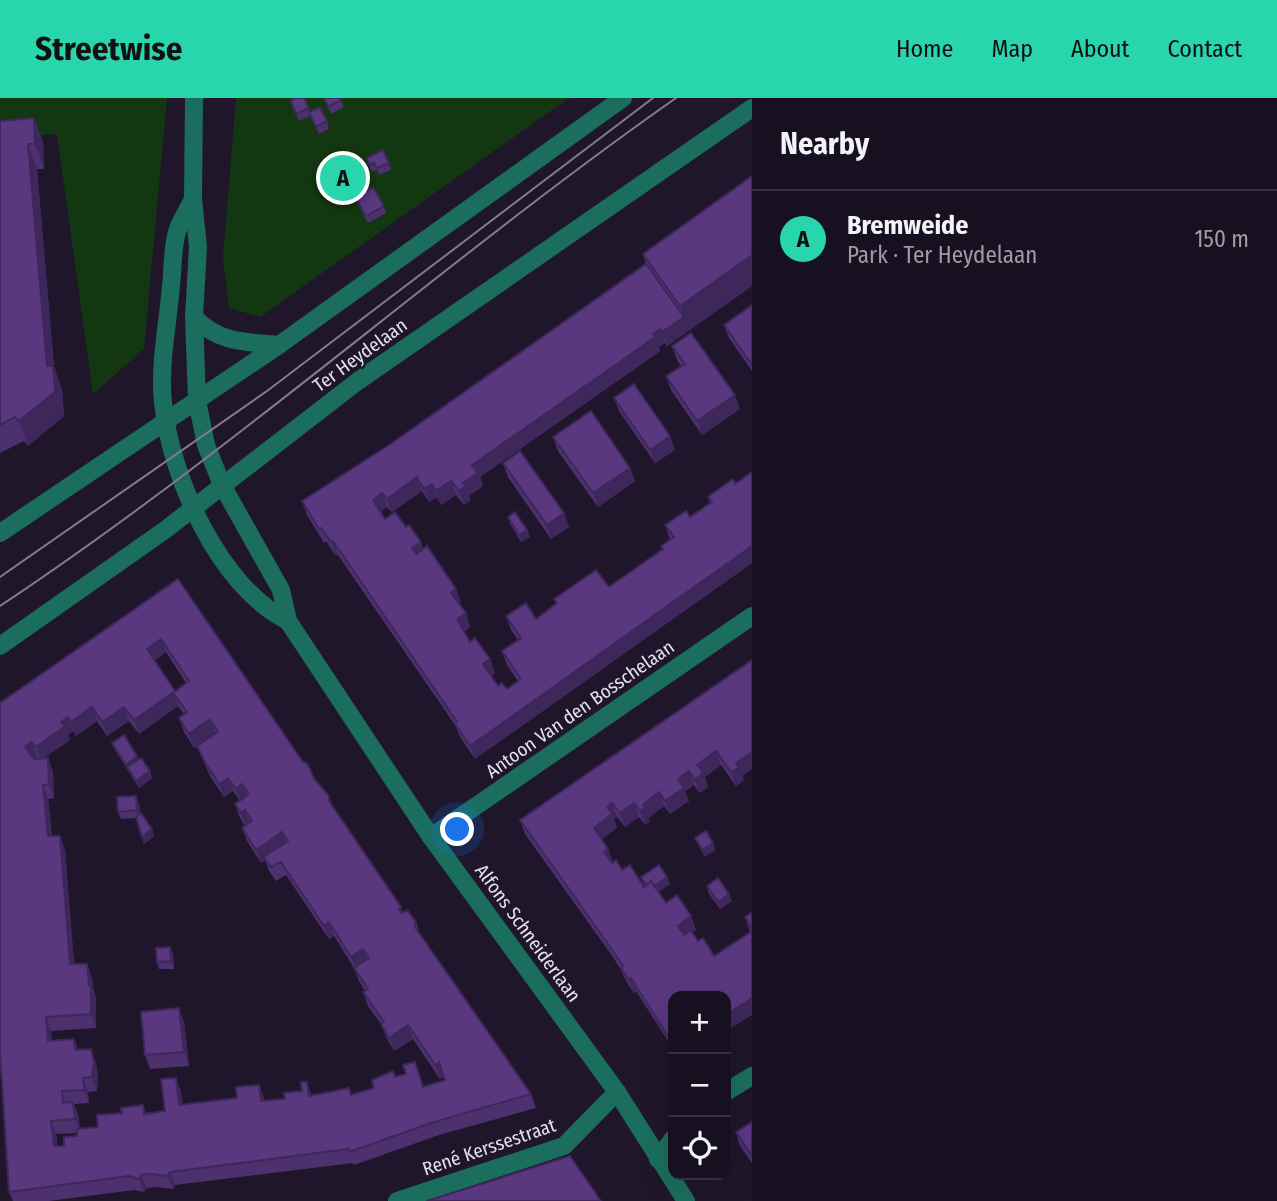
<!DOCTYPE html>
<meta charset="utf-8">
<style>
body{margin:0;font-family:"Fira Sans Condensed",sans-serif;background:#20192a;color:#f1f3f6}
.controls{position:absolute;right:21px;bottom:21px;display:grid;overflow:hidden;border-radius:14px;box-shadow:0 7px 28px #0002}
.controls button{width:63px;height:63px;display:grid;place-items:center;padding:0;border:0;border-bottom:2px solid #36303f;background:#171021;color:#f1f3f6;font:35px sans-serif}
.you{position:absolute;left:458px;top:732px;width:24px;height:24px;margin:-18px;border:5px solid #fff;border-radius:50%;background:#1a73e8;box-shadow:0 0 0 10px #1a73e833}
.badge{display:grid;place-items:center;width:46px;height:46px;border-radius:50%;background:#29d5ac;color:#111;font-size:23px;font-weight:700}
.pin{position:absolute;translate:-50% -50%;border:4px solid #fff;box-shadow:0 2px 7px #0006}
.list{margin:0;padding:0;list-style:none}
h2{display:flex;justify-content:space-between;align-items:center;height:91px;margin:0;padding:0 28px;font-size:30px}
h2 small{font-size:23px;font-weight:400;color:#9e9da5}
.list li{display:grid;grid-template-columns:46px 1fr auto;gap:21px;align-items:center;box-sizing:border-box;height:98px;padding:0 28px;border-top:2px solid #36303f}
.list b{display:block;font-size:26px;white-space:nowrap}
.list p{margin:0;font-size:23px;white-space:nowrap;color:#9e9da5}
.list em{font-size:23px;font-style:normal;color:#9e9da5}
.icon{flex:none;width:38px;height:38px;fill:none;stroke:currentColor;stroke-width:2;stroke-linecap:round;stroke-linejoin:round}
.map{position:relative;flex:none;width:752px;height:1103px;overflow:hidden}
header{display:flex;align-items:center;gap:42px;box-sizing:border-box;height:98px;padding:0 35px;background:#29d5ac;color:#111}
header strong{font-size:33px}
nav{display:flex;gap:38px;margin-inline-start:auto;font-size:24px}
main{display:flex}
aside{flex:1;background:#171021}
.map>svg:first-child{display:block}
.green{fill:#133710}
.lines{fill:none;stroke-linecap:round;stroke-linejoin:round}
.minor{stroke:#1b6d5d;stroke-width:18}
.tertiary{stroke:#1b6d5d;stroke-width:18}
.tram{stroke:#827b8d;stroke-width:2}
.wall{fill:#4d306e;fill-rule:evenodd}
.shaded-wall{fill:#3e275a}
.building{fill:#593880;stroke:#3e275a;stroke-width:2;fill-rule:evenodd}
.labels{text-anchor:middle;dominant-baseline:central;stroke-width:5;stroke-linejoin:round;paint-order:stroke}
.street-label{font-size:19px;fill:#e5e0ef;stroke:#1f162c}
</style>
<header>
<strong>Streetwise</strong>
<nav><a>Home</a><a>Map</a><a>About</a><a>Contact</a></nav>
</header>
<main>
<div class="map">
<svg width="752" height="1103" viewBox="0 0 752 1103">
<rect width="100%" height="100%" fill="#1f162c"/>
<!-- green -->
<g class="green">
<path d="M0,0H167L144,251L93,296L57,36L0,41Z"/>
<path d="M236,0H569L260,219L229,210L223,159Z"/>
</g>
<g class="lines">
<!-- minor -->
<g class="minor">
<path d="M194,0L193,101L198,149L194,219L197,302L206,347L222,387L281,492L288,523L431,739L617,994L686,1103"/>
<path d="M193,101C188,112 180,123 177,134C172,151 173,171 171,188C168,225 159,267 163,304C170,378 219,489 288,523"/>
<path d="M194,219C218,245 246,244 279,247"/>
<path d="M431,739L752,518"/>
<path d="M726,994L752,978"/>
<path d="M658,1061L673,1041"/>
<path d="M397,1103L564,1048L617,994"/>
</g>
<!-- tertiary -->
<g class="tertiary">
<path d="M0,435L279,247L623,0"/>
<path d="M0,548L165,432L358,283L752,10"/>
</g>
<!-- tram -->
<g class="tram">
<path d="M0,479L267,293L653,0"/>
<path d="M0,508C235,352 445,162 676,0"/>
</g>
</g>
<!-- wall -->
<g class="wall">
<path d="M304,0L310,14L327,23L329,31L319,36L310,18L299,23L290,2Z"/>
<path d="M323,0L341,2L344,9L331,16Z"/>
<path d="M34,20L43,44L44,71H37L54,269L62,292L64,318L28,348L24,343L0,355V23Z"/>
<path d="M366,60L389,65L391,72L379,77L377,72L372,74Z"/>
<path d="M355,64L358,71V83L331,87L329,80Z"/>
<path d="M752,78V188L667,248L665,245L659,249L660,253L646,263L480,379L483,388L469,398L471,402L464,407L456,397L441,407L437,399L429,404L422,393L392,414L387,409L380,414L385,421L395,414L406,429L409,427L421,444L423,451L427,448L456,491L461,505L459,506L466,515L470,529L464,534L470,544L475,540L490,561L495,575L491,578L498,588L502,585L507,591L518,583L507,567L502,553L518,542L511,532L506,518L526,505L536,521L556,506L554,501L596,472L609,489L662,452L661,448L670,442L665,427L686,413L690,419L710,406L708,399L733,381L735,386L752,374V465L475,661L460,639L455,627L338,457L336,458L326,443L324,445L307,417L302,403L392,345L646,166L643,156Z"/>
<path d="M355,100L384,108L386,115L368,125L358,107Z"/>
<path d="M752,207V273L729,240L724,227Z"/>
<path d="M672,248L740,311L702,337L671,292L666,278L681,268L677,262Z"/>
<path d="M614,300L670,338L675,352L655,365L619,313Z"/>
<path d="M553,339L630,370L635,383L598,409L558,353Z"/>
<path d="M503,365L564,415L569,429L551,441L508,379Z"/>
<path d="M508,419L527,432L530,439L521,444L510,426Z"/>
<path d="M178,481L315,682L329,698L334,711L403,814L416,824L421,838L531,996L536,1010L439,1037L354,1067L353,1065L175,1087L173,1091L156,1089L147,1090L144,1094L134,1092L49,1103H13L9,1094L0,605ZM166,554L186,585L175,593L154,563ZM178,608L184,616L179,620L184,634L194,650L215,634L216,636L197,648L210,678L224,699L233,693L240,703L235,706L240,720L245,728L242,730L247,743L261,765L265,762L269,773L276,783L286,777L329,841L334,838L354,870L359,883L365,893L363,894L368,908L381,926L386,939L394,953L413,941L440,981L444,979L445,982L424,989L395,979L374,990L352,997L312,998L264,1003L259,987L237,1000L182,1007L181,994L165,1013L146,1015L143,1007L122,1015L98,1029L80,1031L78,1017L74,1006L89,1005L88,994L97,993L98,978L96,965L91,951L78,952L74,941L52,943L51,933L96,930V900L93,890L92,880L74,866L65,752L52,738L48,701L54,700L53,673L44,660L70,642L68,636L73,633L76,638L97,623L107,638L129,623L139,636ZM77,1035V1038L64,1048H57L56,1036Z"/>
<path d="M752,562L742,678L744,682L736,688L721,667L705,679L708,689L700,695L694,687L685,693L689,703L670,716L664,708L648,720L650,723L645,727L639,719L625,729L617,719L614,721L617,730L602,741L613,764L644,789L641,779L670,786L658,794L666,805L691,818L696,832L692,834L698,843L714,858L750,834L745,819L752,814V917L673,898V951L636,893L634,895L626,883L621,872L613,859L525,736L520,722Z"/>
<path d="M112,645L138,662L150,673L152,680L139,690L115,652Z"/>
<path d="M139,705L140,716L154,738L144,746L136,720L121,721L118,714Z"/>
<path d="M707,788L732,803L720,811L709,796Z"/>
<path d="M170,849L173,856L174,871H159L157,864Z"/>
<path d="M184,924L189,968L150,971L145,957Z"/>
<path d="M752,1024V1065L740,1048L736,1034Z"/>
</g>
<!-- shaded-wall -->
<g class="shaded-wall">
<path d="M34,20L43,44L44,71L35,46Z"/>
<path d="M28,46L37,71L54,269L62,292L64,318L28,348L19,323L47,268Z"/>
<path d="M355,64L358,71V83L355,76Z"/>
<path d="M752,157V188L667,248L662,234L684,219L680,208Z"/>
<path d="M660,231L665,245L659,249L660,253L480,379L483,388L469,398L471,402L464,407L459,393L472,367Z"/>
<path d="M735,297L740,311L702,337L697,323Z"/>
<path d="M670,338L675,352L655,365L650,352Z"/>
<path d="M630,370L635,383L598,409L593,395Z"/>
<path d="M417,379L422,393L392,414L387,401Z"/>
<path d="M451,383L456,397L441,407L436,393Z"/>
<path d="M432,386L437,399L429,404L424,391Z"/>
<path d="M382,395L387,409L378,415L373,402Z"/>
<path d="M564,415L569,429L551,441L547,427Z"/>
<path d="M527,432L530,439L521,444L519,437Z"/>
<path d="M333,443L338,457L336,458L331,444Z"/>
<path d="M421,444L426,458L417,463L412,450Z"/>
<path d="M752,448V465L475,661L470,648Z"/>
<path d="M456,491L461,505L456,508L451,495Z"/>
<path d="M466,515L470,529L461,535L457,521Z"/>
<path d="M161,541L166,554L152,565L147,551Z"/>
<path d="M490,561L495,575L488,580L483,566Z"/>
<path d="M173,595L178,608L139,636L134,622Z"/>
<path d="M92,609L97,623L76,638L71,624Z"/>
<path d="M124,609L129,623L107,638L102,624Z"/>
<path d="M68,619L73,633L68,636L70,642L41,662L36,649L61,624Z"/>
<path d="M210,621L215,634L194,650L189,636Z"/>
<path d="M32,644L37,657L30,662L25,649Z"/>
<path d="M716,653L721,667L705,679L708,689L700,695L695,682L697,667Z"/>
<path d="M752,654V671L742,678L744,682L736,688L731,674L736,665Z"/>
<path d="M137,658L140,666L127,669L128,674L126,667Z"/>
<path d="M48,660L53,673L54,700L49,686Z"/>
<path d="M150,673L152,680L139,690L136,683Z"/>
<path d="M689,673L694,687L685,693L689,703L670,716L665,703L678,681Z"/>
<path d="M228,680L233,693L224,699L219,686Z"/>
<path d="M242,686L247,700L241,704L236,691Z"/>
<path d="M43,687L48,701L53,752L48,738Z"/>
<path d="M659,694L664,708L648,720L650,723L645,727L640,713L643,707Z"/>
<path d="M136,698L139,705L140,720L137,712Z"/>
<path d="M612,705L617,719L614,721L617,730L599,743L594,730L607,709Z"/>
<path d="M634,705L639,719L625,729L620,715Z"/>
<path d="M245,712L250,726L246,729L241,715Z"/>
<path d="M152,731L154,738L144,746L142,739Z"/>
<path d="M282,734L287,748L264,759L265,762L261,765L256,752Z"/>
<path d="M60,738L65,752L75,880L70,866Z"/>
<path d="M713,745L716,752L704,759L702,752Z"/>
<path d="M608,751L613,764L609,767L604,754Z"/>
<path d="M667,779L670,786L652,798L649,791Z"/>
<path d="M729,796L732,803L720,811L718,804Z"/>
<path d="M691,818L696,832L683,841L678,828Z"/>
<path d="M329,824L334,838L329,841L324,828Z"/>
<path d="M170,849L173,856L174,871L171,863Z"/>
<path d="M363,851L368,864L356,872L351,859Z"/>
<path d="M87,866L92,880L93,890L96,900V930L91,916Z"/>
<path d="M631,880L636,893L634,895L629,882Z"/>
<path d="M752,900V917L726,933V917Z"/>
<path d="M179,910L184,924L189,968L184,954Z"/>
<path d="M46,919L51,933L53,957L48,943Z"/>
<path d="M408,927L413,941L394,953L389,940Z"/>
<path d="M91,951L96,965L98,978L97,993L92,979Z"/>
<path d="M439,964L444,978L440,981L436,968Z"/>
<path d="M83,980L88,994L89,1005L84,992Z"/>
<path d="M176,980L181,994L184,1021L179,1007Z"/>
<path d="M307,984L312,998H309Z"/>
<path d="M259,987L264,1000L266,1017L261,1003Z"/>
<path d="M73,1004L78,1017L80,1034L75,1021Z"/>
<path d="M51,1023L56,1036L59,1062L54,1048Z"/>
<path d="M170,1074L175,1087L173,1091L168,1078Z"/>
<path d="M142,1077L147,1090L144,1094L139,1081Z"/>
</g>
<!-- building -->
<g class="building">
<path d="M296,0H304L309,10L296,16L290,2Z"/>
<path d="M324,0H340L341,2L328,9Z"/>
<path d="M320,9L327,23L316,29L309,14Z"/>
<path d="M34,20L35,46H28L47,268H53L55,294L19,323L15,319L0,327V23Z"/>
<path d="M383,52L389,65L377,70L374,65L369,67L366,60Z"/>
<path d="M328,64H355V76L329,80Z"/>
<path d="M752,78V157L680,208L643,156Z"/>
<path d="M373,89L384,108L366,118L355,100Z"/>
<path d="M646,166L684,219L662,234L660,231L653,236L655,239L641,249L472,367L478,375L463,385L466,388L459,393L451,383L436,393L432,386L424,391L417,379L387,401L382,395L373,402L385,421L395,414L406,429L409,427L421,444L412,450L416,456L427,448L456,491L451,495L466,515L457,521L470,544L475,540L490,561L483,566L498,588L502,585L507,591L521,581L502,553L521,540L506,518L526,505L536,521L557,505L554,501L596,472L609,489L663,451L661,448L674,439L665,427L686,413L690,419L712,404L708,399L733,381L735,386L752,374V448L470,648L455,626L457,624L333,443L331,444L321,430L319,431L302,403L392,345Z"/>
<path d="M752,207V267L724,227Z"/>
<path d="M691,235L735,297L697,323L666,278L685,266L672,248Z"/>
<path d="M634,286L670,338L650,352L614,300Z"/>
<path d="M591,313L630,370L593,395L553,339Z"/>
<path d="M520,353L564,415L547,427L503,365Z"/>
<path d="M515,414L527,432L519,437L508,419Z"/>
<path d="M178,481L303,664L307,665L315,682L329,698V703L401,809L399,811L402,815L407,812L416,824L415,829L531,996L434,1024L349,1054V1051L170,1074L168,1078L151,1076L142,1077L139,1081L129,1078L9,1094L0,953V605ZM161,541L189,583L173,595L187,614L179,620L189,636L210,621L218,634L197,648L205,664L219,686L228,680L236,691L242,686L249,696L235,706L241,715L245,712L252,723L242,730L256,752L282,734L288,743L264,759L271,769L281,764L324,828L329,824L351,859L363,851L369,860L354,870L368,891L363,894L384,924L381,926L389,940L408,927L436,968L439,964L445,982L423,989L415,964L403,967L406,976L395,979L393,973L372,982L374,990L351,997L349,990L309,998L307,984H301L302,993L284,995L285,1001L261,1003L259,987L236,989L237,1000L179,1007L176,980L161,981L165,1013L144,1016L143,1007L121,1010L122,1015L97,1017L98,1029L77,1031V1038L64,1039V1048H54L51,1023L75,1021L73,1004L63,1005L62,993L84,992L83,980L92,979L94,964L91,951L75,952L74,941L48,943L46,919L91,916V886L89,887L87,866H70L60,738H48L43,687L49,686L48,660L34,661L25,649L32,644L36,649L65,628L61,624L68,619L71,624L92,609L102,624L124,609L134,622L175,593L147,551Z"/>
<path d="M752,562V654L736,665L739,669L731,674L716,653L697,667L703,675L695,682L689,673L678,681L684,690L665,703L659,694L643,707L645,710L640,713L634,705L620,715L612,705L607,709L612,716L594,730L608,751L604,754L612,765L616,762L622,772L630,767L644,789L651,783L666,805L677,797L691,818L678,828L684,837L691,833L698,843L703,840L714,858L752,833V900L726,917V898H673V946L631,880L629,882L621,870L623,868L608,846L520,722Z"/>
<path d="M124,637L137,658L126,667L112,645Z"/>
<path d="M141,660L150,673L136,683L127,669Z"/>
<path d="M136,698L137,712L118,714L117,699Z"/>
<path d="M141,715L152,731L142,739L136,719Z"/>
<path d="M706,733L713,745L702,752L695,740Z"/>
<path d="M659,767L667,779L654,788L651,783L646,787L641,779Z"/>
<path d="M718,780L729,796L718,804L707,788Z"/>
<path d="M752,814V831L745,819Z"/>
<path d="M170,849L171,863L157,864L156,850Z"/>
<path d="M179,910L184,954L145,957L141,914Z"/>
<path d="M752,1024V1058L736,1034Z"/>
<path d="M570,1058L601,1103H427Z"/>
</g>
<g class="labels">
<!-- street labels -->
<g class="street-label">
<text transform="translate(360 257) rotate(-36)">Ter Heydelaan</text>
<text transform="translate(580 611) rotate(-35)">Antoon Van den Bosschelaan</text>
<text transform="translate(528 835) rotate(54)">Alfons Schneiderlaan</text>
<text transform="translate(489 1049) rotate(-19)">René Kerssestraat</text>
</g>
</g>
</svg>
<div class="controls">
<button>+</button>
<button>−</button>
<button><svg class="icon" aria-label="locate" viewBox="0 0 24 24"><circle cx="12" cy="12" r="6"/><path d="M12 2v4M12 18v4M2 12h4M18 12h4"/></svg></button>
</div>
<div class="you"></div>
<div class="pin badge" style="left:343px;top:80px">A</div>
</div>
<aside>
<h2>Nearby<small></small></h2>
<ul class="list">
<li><span class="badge">A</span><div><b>Bremweide</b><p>Park · Ter Heydelaan</p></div><em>150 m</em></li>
</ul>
</aside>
</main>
